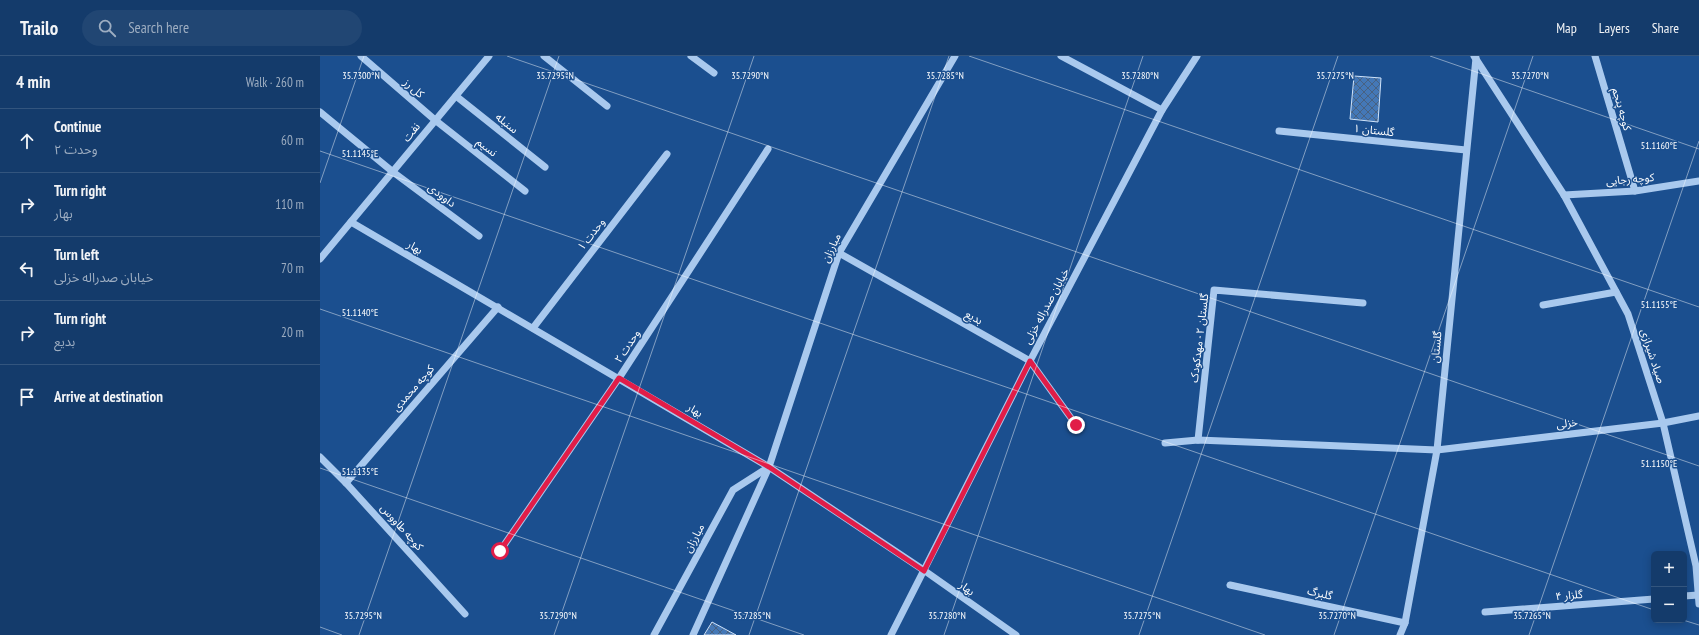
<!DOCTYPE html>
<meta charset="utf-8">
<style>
body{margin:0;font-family:"PT Sans Narrow","Noto Sans Arabic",sans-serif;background:#214673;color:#f1f3f6}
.controls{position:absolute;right:12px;bottom:12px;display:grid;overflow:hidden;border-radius:6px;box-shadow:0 2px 10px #0003}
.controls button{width:36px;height:36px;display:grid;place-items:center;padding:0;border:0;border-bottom:1px solid #33557e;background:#143b6b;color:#f1f3f6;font:20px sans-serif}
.stop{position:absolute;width:12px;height:12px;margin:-9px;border:3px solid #e11d48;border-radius:50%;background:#fff}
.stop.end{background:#e11d48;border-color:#fff;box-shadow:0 1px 4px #0008}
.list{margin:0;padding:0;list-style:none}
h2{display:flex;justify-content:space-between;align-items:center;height:52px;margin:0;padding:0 16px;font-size:17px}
h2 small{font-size:13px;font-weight:400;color:#9dadc1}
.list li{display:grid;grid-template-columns:26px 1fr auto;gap:12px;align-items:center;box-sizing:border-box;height:64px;padding:0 16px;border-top:1px solid #33557e}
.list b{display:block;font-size:15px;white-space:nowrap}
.list p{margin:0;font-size:13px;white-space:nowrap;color:#9dadc1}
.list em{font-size:13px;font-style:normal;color:#9dadc1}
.icon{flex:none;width:22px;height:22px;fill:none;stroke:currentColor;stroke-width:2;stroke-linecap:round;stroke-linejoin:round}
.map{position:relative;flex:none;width:1379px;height:579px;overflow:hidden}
header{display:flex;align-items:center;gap:24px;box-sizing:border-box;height:56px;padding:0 20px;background:#143b6b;border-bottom:1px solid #33557e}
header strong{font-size:19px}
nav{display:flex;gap:22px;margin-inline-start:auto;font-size:14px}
.search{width:280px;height:36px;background:#214673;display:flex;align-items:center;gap:10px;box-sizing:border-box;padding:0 14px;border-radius:22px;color:#9dadc1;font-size:15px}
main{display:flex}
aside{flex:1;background:#143b6b}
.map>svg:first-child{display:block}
.building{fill:url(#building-cross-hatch);stroke:#cfe3fa}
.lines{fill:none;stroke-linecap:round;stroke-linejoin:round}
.minor{stroke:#a9c9ee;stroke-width:7}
.route{stroke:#e11d48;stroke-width:5}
.ticks{fill:none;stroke:#fff;stroke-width:1;stroke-opacity:0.45}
.labels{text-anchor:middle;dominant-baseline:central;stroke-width:3;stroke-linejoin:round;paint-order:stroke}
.street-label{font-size:11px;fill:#fff;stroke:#1b4f8f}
.ticks-label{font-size:10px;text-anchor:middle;fill:#fff;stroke:#1b4f8f;stroke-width:3;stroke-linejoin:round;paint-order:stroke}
</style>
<header>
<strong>Trailo</strong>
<div class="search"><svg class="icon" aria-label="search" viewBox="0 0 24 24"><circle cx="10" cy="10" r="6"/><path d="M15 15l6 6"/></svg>Search here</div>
<nav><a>Map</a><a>Layers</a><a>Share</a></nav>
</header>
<main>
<aside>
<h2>4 min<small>Walk · 260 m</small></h2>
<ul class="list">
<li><svg class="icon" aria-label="ahead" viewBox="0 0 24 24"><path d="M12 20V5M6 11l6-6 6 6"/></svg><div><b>Continue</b><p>وحدت ۲</p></div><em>60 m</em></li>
<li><svg class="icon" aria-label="right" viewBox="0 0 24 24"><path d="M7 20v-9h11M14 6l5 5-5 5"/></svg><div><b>Turn right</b><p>بهار</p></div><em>110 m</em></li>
<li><svg class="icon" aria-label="left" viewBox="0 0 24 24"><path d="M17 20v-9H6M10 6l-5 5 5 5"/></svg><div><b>Turn left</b><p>خیابان صدراله خزلی</p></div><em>70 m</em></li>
<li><svg class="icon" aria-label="right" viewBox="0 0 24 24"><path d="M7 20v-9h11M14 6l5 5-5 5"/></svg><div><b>Turn right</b><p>بدیع</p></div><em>20 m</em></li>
<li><svg class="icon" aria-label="arrive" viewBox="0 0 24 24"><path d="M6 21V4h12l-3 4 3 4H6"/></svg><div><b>Arrive at destination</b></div></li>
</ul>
</aside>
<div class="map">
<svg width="1379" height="579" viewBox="0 0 1379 579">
<defs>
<pattern id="building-cross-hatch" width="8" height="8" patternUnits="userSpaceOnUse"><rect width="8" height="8" fill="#4478b7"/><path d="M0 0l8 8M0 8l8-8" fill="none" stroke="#486282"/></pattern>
</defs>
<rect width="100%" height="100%" fill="#1b4f8f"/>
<!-- building -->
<g class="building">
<path d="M1034,20L1061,22L1058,66L1030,63Z"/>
<path d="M392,566L416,579H384Z"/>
</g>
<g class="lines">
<!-- minor -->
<g class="minor">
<path d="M41,0L115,64L205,135"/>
<path d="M224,0L287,50"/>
<path d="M371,0L394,17"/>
<path d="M741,0L842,54"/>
<path d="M1154,0L1244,139L1308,258L1343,367L1376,510L1379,548"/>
<path d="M1275,0L1315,135"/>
<path d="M136,40L225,111"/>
<path d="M0,56L73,116L159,180"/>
<path d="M959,75L1146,94"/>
<path d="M1244,139L1315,135L1379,125"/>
<path d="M31,166L449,411L605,515L696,579"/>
<path d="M519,197L710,305L756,369"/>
<path d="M0,203L169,0"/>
<path d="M1223,249L1296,236"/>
<path d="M213,272L347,98"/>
<path d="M878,384L894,234L1043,247"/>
<path d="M845,387L878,384L1117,394L1343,367L1379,360"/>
<path d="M0,401L26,427L145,558"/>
<path d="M26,427L178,251"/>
<path d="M180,495L299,322L448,93"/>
<path d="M910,529L1085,567"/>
<path d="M1364,540L1378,539"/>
<path d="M1165,556L1334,543"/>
<path d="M334,579L413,434L449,411"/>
<path d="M373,579L449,411L519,197L635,0"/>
<path d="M571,579L710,305L842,54L877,0"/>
<path d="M1080,579L1085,567L1117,394L1156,2"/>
</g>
</g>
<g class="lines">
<!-- route -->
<path class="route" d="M180,495L299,322L449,411L604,515L710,305L756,369"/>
</g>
<!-- ticks -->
<path class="ticks" d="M187,0L1379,410M649,0L1379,251M1110,0L1379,93M0,95L1334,554M0,127L44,0M0,253L945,579M0,412L484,579M1363,564L1379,569M0,571L22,579M39,579L239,0M234,579L434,0M429,579L629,0M624,579L823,0M819,579L1018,0M1014,579L1213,0M1209,579L1379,85"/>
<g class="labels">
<!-- street labels -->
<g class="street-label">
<text transform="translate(94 32) rotate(41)">کل رز</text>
<text transform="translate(1302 53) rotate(74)">کوچه پنجم</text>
<text transform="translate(187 67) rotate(39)">سنبله</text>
<text transform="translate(1054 74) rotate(6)">گلستان ۱</text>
<text transform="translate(91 76) rotate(-51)">نفت</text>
<text transform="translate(167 91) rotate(38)">نسیم</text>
<text transform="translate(1310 123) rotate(-5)">کوچه رجایی</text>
<text transform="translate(122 139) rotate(37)">داوودی</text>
<text transform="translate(271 178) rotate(-52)">وحدت ۱</text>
<text transform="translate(95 191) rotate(30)">بهار</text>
<text transform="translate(511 192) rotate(-65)">مبارزان</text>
<text transform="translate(726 250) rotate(-62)">خیابان صدراله خزلی</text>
<text transform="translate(654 261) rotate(29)">بدیع</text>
<text transform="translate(879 282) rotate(-83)">گلستان ۲ - مهدکودک</text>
<text transform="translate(307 290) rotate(-57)">وحدت ۲</text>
<text transform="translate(1116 291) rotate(-85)">گلستان</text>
<text transform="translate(1333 300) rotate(72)">صیاد شیرازی</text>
<text transform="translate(93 332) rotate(-49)">کوچه محمدی</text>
<text transform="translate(375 354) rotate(31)">بهار</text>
<text transform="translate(1247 367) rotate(-7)">خزلی</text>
<text transform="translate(82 471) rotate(48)">کوچه طاووس</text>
<text transform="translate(374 482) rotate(-62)">مبارزان</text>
<text transform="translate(647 532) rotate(36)">بهار</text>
<text transform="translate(1000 537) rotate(13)">گلبرگ</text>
<text transform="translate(1249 539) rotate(-5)">گلزار ۴</text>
</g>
</g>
<g class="ticks-label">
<text x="41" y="23">35.7300°N</text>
<text x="235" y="23">35.7295°N</text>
<text x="430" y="23">35.7290°N</text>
<text x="625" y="23">35.7285°N</text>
<text x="820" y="23">35.7280°N</text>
<text x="1015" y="23">35.7275°N</text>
<text x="1210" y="23">35.7270°N</text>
<text x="1339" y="93">51.1160°E</text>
<text x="40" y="101">51.1145°E</text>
<text x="1339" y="252">51.1155°E</text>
<text x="40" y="260">51.1140°E</text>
<text x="1339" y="411">51.1150°E</text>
<text x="40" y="419">51.1135°E</text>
<text x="43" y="563">35.7295°N</text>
<text x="238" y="563">35.7290°N</text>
<text x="432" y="563">35.7285°N</text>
<text x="627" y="563">35.7280°N</text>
<text x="822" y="563">35.7275°N</text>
<text x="1017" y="563">35.7270°N</text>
<text x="1212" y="563">35.7265°N</text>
</g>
</svg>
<div class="controls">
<button>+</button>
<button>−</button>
</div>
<div class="stop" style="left:180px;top:495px"></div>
<div class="stop end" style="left:756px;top:369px"></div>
</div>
</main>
